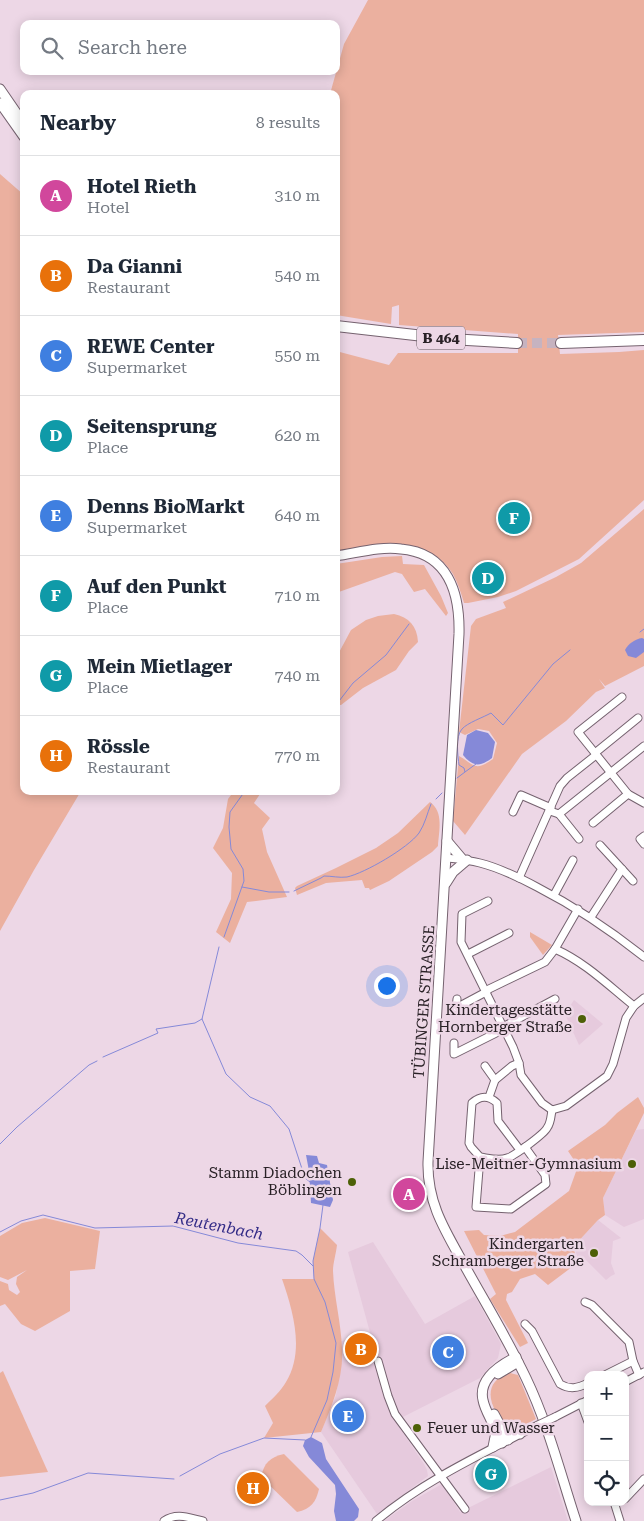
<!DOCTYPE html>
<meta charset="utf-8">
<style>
body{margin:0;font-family:"Roboto Serif",serif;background:#f6f6f7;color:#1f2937}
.controls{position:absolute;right:15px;bottom:15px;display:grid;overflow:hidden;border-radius:10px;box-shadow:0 2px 12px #0003}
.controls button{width:45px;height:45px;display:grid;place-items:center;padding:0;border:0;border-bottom:1px solid #e0e1e3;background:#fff;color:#1f2937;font:25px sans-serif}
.you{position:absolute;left:386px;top:985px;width:18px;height:18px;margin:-12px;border:4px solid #fff;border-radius:50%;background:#1a73e8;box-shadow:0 0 0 8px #1a73e833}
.badge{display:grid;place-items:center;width:32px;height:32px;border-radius:50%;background:#4d6007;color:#fff;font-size:16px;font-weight:700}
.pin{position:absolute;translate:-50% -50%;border:2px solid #fff;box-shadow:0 1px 5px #0006}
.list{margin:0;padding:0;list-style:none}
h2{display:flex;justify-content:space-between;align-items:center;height:65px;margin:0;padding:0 20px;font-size:21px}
h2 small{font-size:16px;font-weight:400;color:#747a83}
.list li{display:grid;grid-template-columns:32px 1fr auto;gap:15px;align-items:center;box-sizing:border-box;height:80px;padding:0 20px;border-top:1px solid #e0e1e3}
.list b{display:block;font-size:19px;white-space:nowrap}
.list p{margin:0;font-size:16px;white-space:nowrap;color:#747a83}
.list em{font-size:16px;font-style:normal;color:#747a83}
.icon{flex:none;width:28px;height:28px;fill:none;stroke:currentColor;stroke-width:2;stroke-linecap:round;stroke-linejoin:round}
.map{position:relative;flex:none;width:644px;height:1521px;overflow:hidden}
.search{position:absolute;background:#fff;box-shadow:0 2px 12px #0003;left:20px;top:20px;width:320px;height:55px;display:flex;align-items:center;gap:12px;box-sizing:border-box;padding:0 18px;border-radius:10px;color:#747a83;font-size:19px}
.panel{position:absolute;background:#fff;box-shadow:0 2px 12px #0003;left:20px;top:90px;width:320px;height:705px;border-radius:10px}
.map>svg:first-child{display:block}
.built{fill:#e6cadd}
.green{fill:#ebb09f}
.water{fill:#8589d8}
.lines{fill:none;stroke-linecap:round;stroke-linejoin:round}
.stream{stroke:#8589d8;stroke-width:1}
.highway-tunnel{stroke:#c6b3c0;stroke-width:10;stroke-dasharray:10 5;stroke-linecap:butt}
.minor-casing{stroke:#75626f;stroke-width:9}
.major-casing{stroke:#75626f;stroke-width:11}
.highway-casing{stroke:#75626f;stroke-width:12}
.minor{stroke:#fff;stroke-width:7}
.major{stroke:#fff;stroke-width:9}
.highway{stroke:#fff;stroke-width:10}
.minor-bridge-casing{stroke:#75626f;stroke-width:9;stroke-linecap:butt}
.minor-bridge{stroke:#fff;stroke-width:7}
.poi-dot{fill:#4d6007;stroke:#edd7e6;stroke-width:2}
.labels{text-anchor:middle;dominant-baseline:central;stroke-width:5;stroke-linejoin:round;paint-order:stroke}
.shield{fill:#edd7e6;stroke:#645860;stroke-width:1}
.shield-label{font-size:14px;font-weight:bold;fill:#292126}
.street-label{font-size:15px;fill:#292126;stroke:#edd7e6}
.poi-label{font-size:15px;fill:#292126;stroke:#edd7e6;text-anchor:end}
.water-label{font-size:16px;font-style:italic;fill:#342c87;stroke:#edd7e6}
</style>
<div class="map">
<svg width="644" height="1521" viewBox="0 0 644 1521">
<rect width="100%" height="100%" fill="#edd7e6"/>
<!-- built -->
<g class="built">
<path d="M574,1000L603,1024L579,1045L565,1014Z"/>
<path d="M644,1129V1219L624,1227L605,1215L603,1198L636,1130Z"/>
<path d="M598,1220L621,1238L613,1241L611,1263L615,1274L611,1276L606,1280L586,1260L580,1266L574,1246Z"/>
<path d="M373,1242L425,1324L475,1296L501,1344L498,1358L480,1378L395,1421L424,1464L427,1470L428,1476L377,1514L321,1432L336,1395L341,1364L342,1348L341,1341L371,1336L348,1252Z"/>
<path d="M551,1467L568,1521H384L412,1501L442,1484L460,1512Z"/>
</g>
<!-- green -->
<g class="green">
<path d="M368,0H644V332L558,335L560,354L619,352L644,350V500L579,559L516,591L498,597L468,603H464C461,593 458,583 453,574C426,532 377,547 336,552V351L389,365L398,353H518V334L399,325V305L392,307L391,324L336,315V94H330L344,44Z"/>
<path d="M0,174L24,195V791H81L34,870L0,931Z"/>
<path d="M644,509V666L605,686L599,679L605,688L596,692L566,721L522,754L465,835L453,821L459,756C475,765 474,772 493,759L497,743L489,731L478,729L465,735L459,732L471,626L476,619L506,608L503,602L556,577L581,563Z"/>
<path d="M402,556L403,564L424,565L441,596L448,613L446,616L425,589L414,592L402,574L395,572L336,593V564L382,557Z"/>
<path d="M394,614C409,617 417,626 418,642L409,651L396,670L363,688L341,705H336V658L351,630L366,620L378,616Z"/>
<path d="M234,791H262L254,803L270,818L262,829L267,852L287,897L247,902L230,943L216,932L231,899L232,873L213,848L223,828L228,799Z"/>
<path d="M430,802C444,812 439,831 438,846L432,852L389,881L370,890L369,888H365L362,880L326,883L297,895L295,888L297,886L336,868L376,848L398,833Z"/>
<path d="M530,932L552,945L543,955L530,937Z"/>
<path d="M638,1097L644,1108V1113L603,1198L605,1215L598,1220L574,1246L576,1264L548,1285L535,1274L520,1279L512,1292L507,1294L506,1300L528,1343L520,1347L490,1299L496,1294L464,1231L479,1230L484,1235L500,1236L515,1232L569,1191L578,1166L568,1151L605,1125L617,1113Z"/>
<path d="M45,1218L100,1231L95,1269L70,1271V1311L35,1331L21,1324L5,1304L0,1306V1281L8,1284L9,1290L17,1295L20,1292L16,1284L17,1277L27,1270L8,1280L0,1277V1236L22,1223Z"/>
<path d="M320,1228L337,1245C336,1254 333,1263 333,1271C334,1297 341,1322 342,1348C344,1377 332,1406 321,1432L264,1438L273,1423L265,1406C272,1399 281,1391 286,1382C305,1351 293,1311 282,1279H314L313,1261Z"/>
<path d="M3,1371L48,1472L0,1477V1373Z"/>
<path d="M510,1373L518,1375L536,1419L517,1429C492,1420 476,1382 510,1373Z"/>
<path d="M284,1454L319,1489C316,1502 311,1509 297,1512L261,1477C264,1463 270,1457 284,1454Z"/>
</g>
<!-- water -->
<g class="water">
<path d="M642,638L644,639V652L636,658L628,656L625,650C628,644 635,639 642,638Z"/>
<path d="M476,730L488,733L495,742L492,758C480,767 473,767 463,755L467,735Z"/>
<path d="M306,1155L317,1156L319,1163L327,1165L333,1200L330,1207L311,1203L309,1171Z"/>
<path d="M311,1437L322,1443L326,1459L359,1509L358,1517L354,1521H336L334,1511L336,1494L335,1485L309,1457L303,1446L305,1440Z"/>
</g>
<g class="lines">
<!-- stream -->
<g class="stream">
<path d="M640,632L644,629"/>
<path d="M336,705L353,683L386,655L409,624"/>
<path d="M465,772L476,764"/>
<path d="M457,778L465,772L464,768L459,765C458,757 455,736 462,729C467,723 484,717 491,713L503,725L553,664L570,650"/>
<path d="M436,799L442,793"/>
<path d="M242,887L269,892H289"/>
<path d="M294,891L321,878L324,876C332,876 339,878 347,877C365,873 408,848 419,833C425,824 427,814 431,804"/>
<path d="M224,937L244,881L243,869L231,849L229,827L230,812L245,791"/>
<path d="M219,947L202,1019L226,1074L250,1097L270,1106L289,1129L305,1178L310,1182"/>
<path d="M103,1057L158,1033L156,1029L195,1023L202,1019"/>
<path d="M0,1144L17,1127L89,1065L97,1061"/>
<path d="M0,1232L21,1221L43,1215L95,1228L173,1226L238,1243L296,1251L302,1255L313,1266"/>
<path d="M311,1437L327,1400L333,1372L336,1343L325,1302L314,1279L313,1261L320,1228L323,1205"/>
<path d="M180,1476L220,1454L264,1438L305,1440"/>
<path d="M0,1500L33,1493L88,1473L174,1479"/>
</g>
<!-- highway-tunnel -->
<path class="highway-tunnel" d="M517,343H561"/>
<!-- minor casing -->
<g class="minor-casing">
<g id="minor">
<path d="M622,697L578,732L628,794L644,803"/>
<path d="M595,753L638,718"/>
<path d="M550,811L559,814L644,746"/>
<path d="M513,812L521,795L551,808"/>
<path d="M559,814L579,839"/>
<path d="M593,823L628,794"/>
<path d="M644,836L640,839L644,844"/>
<path d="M600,845L633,881"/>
<path d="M446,858C457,859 469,860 480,863C500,868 520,878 537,887C576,907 610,930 644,957"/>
<path d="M519,878L560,786L567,778L596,755"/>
<path d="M554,895L573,860"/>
<path d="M488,901L462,914L461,942L513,1047L519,1063L521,1075L542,1103L552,1110L566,1106L607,1076L613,1064L626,1018L634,1006L644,998"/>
<path d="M591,917L622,869"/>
<path d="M555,949C585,962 609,986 634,1006"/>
<path d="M468,954L509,933"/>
<path d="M457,999L456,1008L486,992L489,989L545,962L555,949L578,909"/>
<path d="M503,1027L555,999"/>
<path d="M454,1043V1054L504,1029"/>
<path d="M485,1066L495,1080"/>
<path d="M489,1097L495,1080L512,1066L519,1063"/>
<path d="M520,1150L498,1121L497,1103C488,1095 480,1096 472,1103L469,1143L471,1147L480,1157C488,1158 499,1161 507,1158C513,1157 544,1134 547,1128C551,1123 551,1115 552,1110"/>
<path d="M480,1157L476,1207L511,1209L546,1184L545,1175L525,1147"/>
<path d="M585,1302L592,1305L629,1342L633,1361L639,1375"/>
<path d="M525,1324L532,1331L560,1384C570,1390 578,1388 588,1383"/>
<path d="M378,1361L388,1396L395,1414L465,1509"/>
<path d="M605,1375L633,1361"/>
<path d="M625,1382L644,1372"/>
<path d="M581,1403L588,1422"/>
<path d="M555,1417L588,1400"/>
<path d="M625,1499L644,1479"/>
<path d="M614,1502L620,1521"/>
<path d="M164,1521C177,1512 189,1518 203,1521"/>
<path d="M376,1521C425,1480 482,1454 538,1425"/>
</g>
</g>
<!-- major casing -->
<g class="major-casing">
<g id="major">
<path d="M0,89L24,124"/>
<path d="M0,103L24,137"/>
<path d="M336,556C357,553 380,546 401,549C448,553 460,593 459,634L428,1162C427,1204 446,1232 466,1268C486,1304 508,1340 526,1378C548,1424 560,1472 576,1521"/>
<path d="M447,841L463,860"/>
<path d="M446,883L453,872L467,860"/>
<path d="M498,1374L518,1362"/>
<path d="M494,1414L508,1440"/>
<path d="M500,1425L520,1434"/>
<path d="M502,1443C497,1435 494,1427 490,1418C487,1412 484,1406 483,1400C478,1379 500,1365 516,1357"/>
<path d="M493,1447L496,1432"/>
</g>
</g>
<!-- highway casing -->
<g class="highway-casing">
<g id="highway">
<path d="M336,326L450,339L517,343"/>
<path d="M561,343L644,340"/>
</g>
</g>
<!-- minor -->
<use href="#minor" class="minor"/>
<!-- major -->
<use href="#major" class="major"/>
<!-- highway -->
<use href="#highway" class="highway"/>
<!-- minor-bridge casing -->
<g class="minor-bridge-casing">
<path id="minor-bridge" d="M538,1425L555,1417"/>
</g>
<!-- minor-bridge -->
<use href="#minor-bridge" class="minor-bridge"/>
</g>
<!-- markers -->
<g class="poi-dot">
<circle cx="582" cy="1019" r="5"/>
<circle cx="632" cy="1164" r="5"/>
<circle cx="352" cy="1182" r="5"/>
<circle cx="594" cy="1253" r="5"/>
<circle cx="417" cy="1428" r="5"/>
</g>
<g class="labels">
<!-- shield labels -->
<rect class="shield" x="417" y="326.5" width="48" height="23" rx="4"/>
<g class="shield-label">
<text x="441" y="338">B 464</text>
</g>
<!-- street labels -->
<g class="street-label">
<text transform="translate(424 1002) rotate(-86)">TÜBINGER STRASSE</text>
</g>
<!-- poi labels -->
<g class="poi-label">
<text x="572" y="1010">Kindertagesstätte<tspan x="572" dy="17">Hornberger Straße</tspan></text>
<text x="622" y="1164">Lise-Meitner-Gymnasium</text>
<text x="342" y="1173">Stamm Diadochen<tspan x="342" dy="17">Böblingen</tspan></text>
<text x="584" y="1244">Kindergarten<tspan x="584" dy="17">Schramberger Straße</tspan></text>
<text x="427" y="1428" text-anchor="start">Feuer und Wasser</text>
</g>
<!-- water labels -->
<g class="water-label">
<text transform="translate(219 1226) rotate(11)">Reutenbach</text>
</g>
</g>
</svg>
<div class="controls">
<button>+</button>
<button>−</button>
<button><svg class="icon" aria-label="locate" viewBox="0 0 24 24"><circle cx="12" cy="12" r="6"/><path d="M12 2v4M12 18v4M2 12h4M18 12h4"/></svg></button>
</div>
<div class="you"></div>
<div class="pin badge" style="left:409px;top:1194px;background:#d1479c">A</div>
<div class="pin badge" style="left:361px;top:1349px;background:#e8710a">B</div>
<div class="pin badge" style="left:448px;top:1352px;background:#3f7fe0">C</div>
<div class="pin badge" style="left:488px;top:578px;background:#0f9aa8">D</div>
<div class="pin badge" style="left:348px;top:1416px;background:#3f7fe0">E</div>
<div class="pin badge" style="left:514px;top:518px;background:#0f9aa8">F</div>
<div class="pin badge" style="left:491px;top:1474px;background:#0f9aa8">G</div>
<div class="pin badge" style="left:253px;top:1488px;background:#e8710a">H</div>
<div class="search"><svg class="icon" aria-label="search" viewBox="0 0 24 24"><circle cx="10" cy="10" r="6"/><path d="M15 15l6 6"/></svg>Search here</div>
<section class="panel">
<h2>Nearby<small>8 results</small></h2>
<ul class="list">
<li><span class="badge" style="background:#d1479c">A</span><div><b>Hotel Rieth</b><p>Hotel</p></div><em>310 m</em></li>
<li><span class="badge" style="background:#e8710a">B</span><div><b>Da Gianni</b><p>Restaurant</p></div><em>540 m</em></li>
<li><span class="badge" style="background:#3f7fe0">C</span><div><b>REWE Center</b><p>Supermarket</p></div><em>550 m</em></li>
<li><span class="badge" style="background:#0f9aa8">D</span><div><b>Seitensprung</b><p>Place</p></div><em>620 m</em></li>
<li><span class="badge" style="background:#3f7fe0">E</span><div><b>Denns BioMarkt</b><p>Supermarket</p></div><em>640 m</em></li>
<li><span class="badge" style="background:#0f9aa8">F</span><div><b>Auf den Punkt</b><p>Place</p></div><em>710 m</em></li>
<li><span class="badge" style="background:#0f9aa8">G</span><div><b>Mein Mietlager</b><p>Place</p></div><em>740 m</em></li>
<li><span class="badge" style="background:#e8710a">H</span><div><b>Rössle</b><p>Restaurant</p></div><em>770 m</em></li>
</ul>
</section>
</div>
